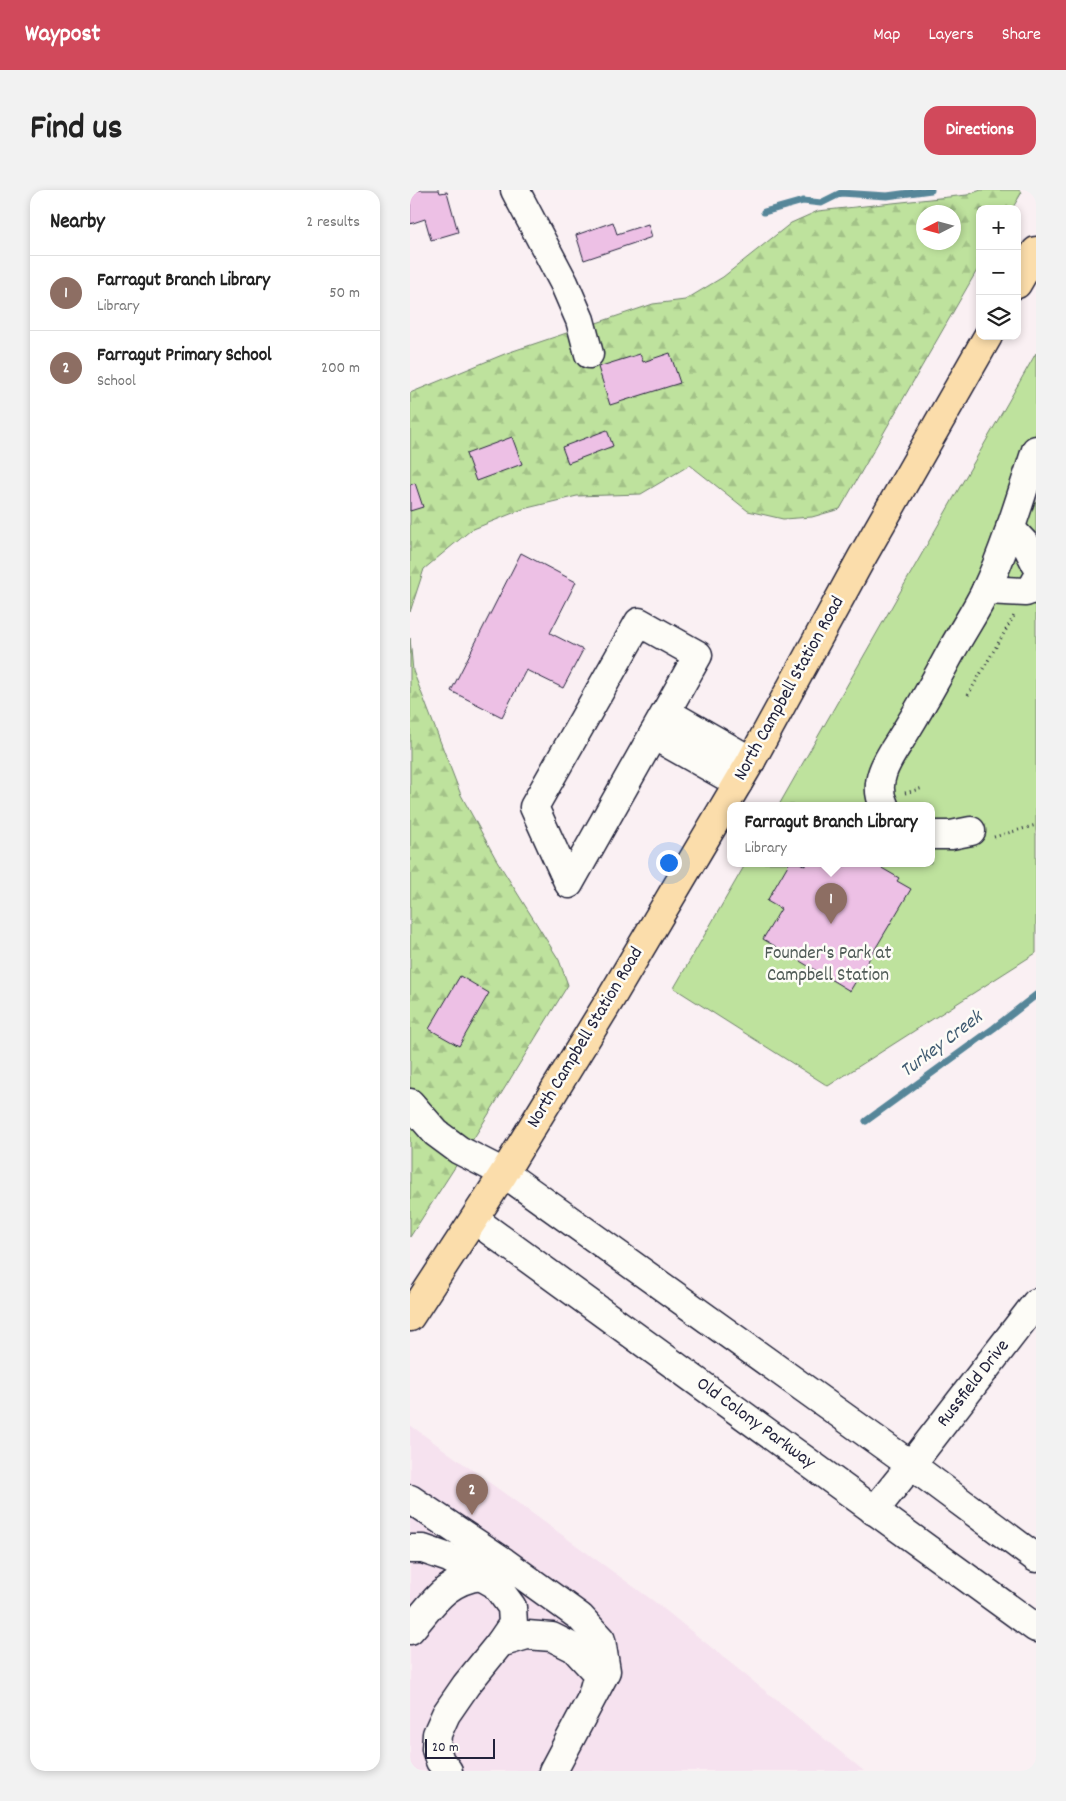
<!DOCTYPE html>
<meta charset="utf-8">
<style>
body{margin:0;font-family:Dekko,sans-serif;background:#f2f2f2;color:#222}
.controls{position:absolute;right:15px;top:15px;display:grid;overflow:hidden;border-radius:10px;box-shadow:0 2px 8px #0003}
.controls button{width:45px;height:45px;display:grid;place-items:center;padding:0;border:0;border-bottom:1px solid #e0e0e0;background:#fff;color:#222;font:25px sans-serif}
.compass{position:absolute;left:506px;top:15px;width:45px;height:45px;border-radius:50%;background:#fff;box-shadow:0 2px 8px #0003;rotate:264deg}
.scale{position:absolute;left:15px;bottom:12px;width:70px;box-sizing:border-box;padding-left:5px;border:2px solid #22223b;border-top:0;font-size:14px;line-height:18px;white-space:nowrap;color:#22223b;-webkit-text-stroke:4px #fdfcf7;paint-order:stroke}
.you{position:absolute;left:258px;top:672px;width:18px;height:18px;margin:-12px;border:4px solid #fff;border-radius:50%;background:#1a73e8;box-shadow:0 0 0 8px #1a73e833}
.badge{display:grid;place-items:center;width:32px;height:32px;border-radius:50%;background:#d1495b;color:#fff;font-size:16px;font-weight:700}
.pin{position:absolute;translate:-50% -41px;filter:drop-shadow(0 1px 2px #0008)}
.pin::after{content:'';position:absolute;top:26px;width:18px;height:15px;background:inherit;clip-path:polygon(0 0,100% 0,50% 100%)}
.popup{position:absolute;left:317px;top:612px;width:208px;height:65px;box-sizing:border-box;display:grid;place-content:center;border-radius:10px;background:#fff;filter:drop-shadow(0 1px 4px #0005);font-size:16px;white-space:nowrap;color:#767676}
.popup b{font-size:19px;color:#222}
.popup::after{content:'';position:absolute;left:50%;top:100%;margin-left:-10px;border:10px solid transparent;border-top-color:#fff}
.list{margin:0;padding:0;list-style:none}
h2{display:flex;justify-content:space-between;align-items:center;height:65px;margin:0;padding:0 20px;font-size:21px}
h2 small{font-size:16px;font-weight:400;color:#767676}
.list li{display:grid;grid-template-columns:32px 1fr auto;gap:15px;align-items:center;box-sizing:border-box;height:75px;padding:0 20px;border-top:1px solid #e0e0e0}
.list b{display:block;font-size:19px;white-space:nowrap}
.list p{margin:0;font-size:16px;white-space:nowrap;color:#767676}
.list em{font-size:16px;font-style:normal;color:#767676}
.icon{flex:none;width:28px;height:28px;fill:none;stroke:currentColor;stroke-width:2;stroke-linecap:round;stroke-linejoin:round}
.map{position:relative;flex:none;width:626px;height:1581px;overflow:hidden;border-radius:15px}
header{display:flex;align-items:center;gap:30px;box-sizing:border-box;height:70px;padding:0 25px;background:#d1495b;color:#fff}
header strong{font-size:24px}
nav{display:flex;gap:28px;margin-inline-start:auto;font-size:18px}
.intro{display:flex;align-items:center;justify-content:space-between;box-sizing:border-box;height:120px;padding:0 30px}
h1{margin:0;font-size:35px}
.button{padding:12px 22px;border-radius:15px;background:#d1495b;color:#fff;font-size:18px;font-weight:700}
main{display:flex;gap:30px;padding:0 30px}
aside{flex:1;background:#fff;border-radius:15px;box-shadow:0 2px 8px #0003}
.map>svg:first-child{display:block}
.built{fill:#f6e2ef}
.forest{fill:url(#forest-firs);stroke:#70826c;fill-rule:evenodd}
.park{fill:#bee29d;stroke:#70826c}
.lines{fill:none;stroke-linecap:round;stroke-linejoin:round}
.stream{stroke:#578699;stroke-width:7}
.building{fill:#edc0e5;stroke:#22223b}
.minor-casing{stroke:#22223b;stroke-width:31}
.major-casing{stroke:#22223b;stroke-width:31}
.path{stroke:#22223b;stroke-width:3;stroke-dasharray:1 4;stroke-linecap:butt}
.minor{stroke:#fdfcf7;stroke-width:28}
.major{stroke:#fbddab;stroke-width:28}
.labels{text-anchor:middle;dominant-baseline:central;stroke-width:5;stroke-linejoin:round;paint-order:stroke}
.street-label{font-size:19px;fill:#22223b;stroke:#fdfcf7}
.park-label{font-size:19px;fill:#515c58;stroke:#fdfcf7}
.water-label{font-size:20px;font-style:italic;fill:#415c72;stroke:#fdfcf7}
</style>
<header>
<strong>Waypost</strong>
<nav><a>Map</a><a>Layers</a><a>Share</a></nav>
</header>
<div class="intro"><h1>Find us</h1><a class="button">Directions</a></div>
<main>
<aside>
<h2>Nearby<small>2 results</small></h2>
<ul class="list">
<li><span class="badge" style="background:#8d6e63">1</span><div><b>Farragut Branch Library</b><p>Library</p></div><em>50 m</em></li>
<li><span class="badge" style="background:#8d6e63">2</span><div><b>Farragut Primary School</b><p>School</p></div><em>200 m</em></li>
</ul>
</aside>
<div class="map">
<svg width="626" height="1581" viewBox="0 0 626 1581">
<defs>
<pattern id="forest-firs" width="22" height="20" patternUnits="userSpaceOnUse" patternTransform="scale(1.25)"><rect width="22" height="20" fill="#bee29d"/><path d="M5 1l3.5 6h-7zM16 11l3.5 6h-7z" fill="#a3c288"/></pattern>
</defs>
<rect width="100%" height="100%" fill="#faf0f3"/>
<filter id="ink" filterUnits="userSpaceOnUse"><feTurbulence type="fractalNoise" baseFrequency=".02" numOctaves="2"/><feDisplacementMap in="SourceGraphic" scale="10" xChannelSelector="R" yChannelSelector="G"/><feConvolveMatrix kernelMatrix="1 2 1 2 8 2 1 2 1" color-interpolation-filters="sRGB"/></filter>
<g filter="url(#ink)">
<!-- built -->
<path class="built" d="M0,1235L249,1415L454,1581H0Z"/>
<!-- forest -->
<g class="forest">
<path d="M571,0H608L612,2L602,19H570V75L430,319L402,327L373,329L338,321L280,275L231,304L167,306L113,319L61,340L14,379L0,422V203L97,163L243,114L275,110L313,87L381,33L408,21L557,5ZM514,22H544V52H514Z"/>
<path d="M0,448L3,481L51,605L86,669L149,770L158,795L67,943L0,1047Z"/>
</g>
<!-- park -->
<path class="park" d="M626,163V763L418,896L264,798L336,673H521V615H369Z"/>
<g class="lines">
<!-- stream -->
<g class="stream">
<path d="M354,22L393,11L411,13L431,3L477,6L521,0"/>
<path d="M456,931L584,838L626,805"/>
</g>
</g>
<!-- building -->
<g class="building">
<path d="M0,0H29L30,3L37,2L48,42L21,50L15,29L0,34Z"/>
<path d="M203,32L207,44L238,34L242,47L174,70L166,45Z"/>
<path d="M260,163L270,193L200,215L188,177L230,164L233,172Z"/>
<path d="M197,240L203,256L158,273L152,257Z"/>
<path d="M102,247L112,274L66,291L56,264Z"/>
<path d="M5,293L13,317L0,321V295Z"/>
<path d="M111,363L166,392L140,443L173,460L153,498L116,480L92,527L41,501Z"/>
<path d="M379,673H390L395,676L396,673H456L460,675L463,673L489,688L487,691L501,699L440,801L353,749L371,719L357,711Z"/>
<path d="M50,786L79,803L49,856L19,839Z"/>
</g>
<g class="lines">
<!-- minor casing -->
<g class="minor-casing">
<g id="minor">
<path d="M105,0L154,93L170,130L179,164"/>
<path d="M600,338L617,356L626,374"/>
<path d="M576,400L616,402L622,399L626,391"/>
<path d="M229,432L288,465L159,694L124,617Z"/>
<path d="M256,522L341,571"/>
<path d="M243,545L328,593"/>
<path d="M474,615C462,592 478,569 491,549C509,520 526,490 542,460C553,440 566,421 576,400C596,357 611,306 626,260"/>
<path d="M521,645H541L561,641"/>
<path d="M0,913L26,943L49,960L94,983L501,1275L626,1368"/>
<path d="M65,1030L626,1438"/>
<path d="M0,1309L94,1372L170,1427L191,1450L196,1481L143,1581"/>
<path d="M464,1321L501,1275L626,1113"/>
<path d="M0,1359H13L39,1368L85,1394L102,1417L103,1434L90,1453"/>
<path d="M0,1440C22,1415 35,1390 71,1386"/>
<path d="M38,1581L30,1571L26,1559L27,1544L36,1524L56,1495L90,1453L117,1445L142,1447L164,1458L188,1484L183,1502"/>
</g>
</g>
<!-- major casing -->
<g class="major-casing">
<g id="major">
<path d="M607,94L626,61"/>
<path d="M0,1127L94,983L201,808L341,571L451,369L578,146"/>
</g>
</g>
<!-- path -->
<g class="path">
<path d="M558,505L604,426"/>
<path d="M495,603L513,598"/>
<path d="M584,647L626,635"/>
</g>
<!-- minor -->
<use href="#minor" class="minor"/>
<!-- major -->
<use href="#major" class="major"/>
</g>
</g>
<g class="labels">
<!-- street labels -->
<g class="street-label">
<text transform="translate(380 499) rotate(-61)">North Campbell Station Road</text>
<text transform="translate(176 848) rotate(-59)">North Campbell Station Road</text>
<text transform="translate(564 1194) rotate(-52)">Russfield Drive</text>
<text transform="translate(345 1234) rotate(36)">Old Colony Parkway</text>
</g>
<!-- park labels -->
<g class="park-label">
<text x="418" y="764">Founder's Park at<tspan x="418" dy="22">Campbell Station</tspan></text>
</g>
<!-- water labels -->
<g class="water-label">
<text transform="translate(532 855) rotate(-37)">Turkey Creek</text>
</g>
</g>
</svg>
<div class="controls">
<button>+</button>
<button>−</button>
<button><svg class="icon" aria-label="layers" viewBox="0 0 24 24"><path d="M12 4l9 5-9 5-9-5zM3 14l9 5 9-5"/></svg></button>
</div>
<svg class="compass" viewBox="-18 -18 36 36"><path d="M0-13l5 13h-10z" fill="#e53935"/><path d="M0 13l5-13h-10z" fill="#767676"/></svg>
<div class="scale">20 m</div>
<div class="you"></div>
<div class="pin badge" style="left:421px;top:734px;background:#8d6e63">1</div>
<div class="popup"><b>Farragut Branch Library</b>Library</div>
<div class="pin badge" style="left:62px;top:1325px;background:#8d6e63">2</div>
</div>
</main>
